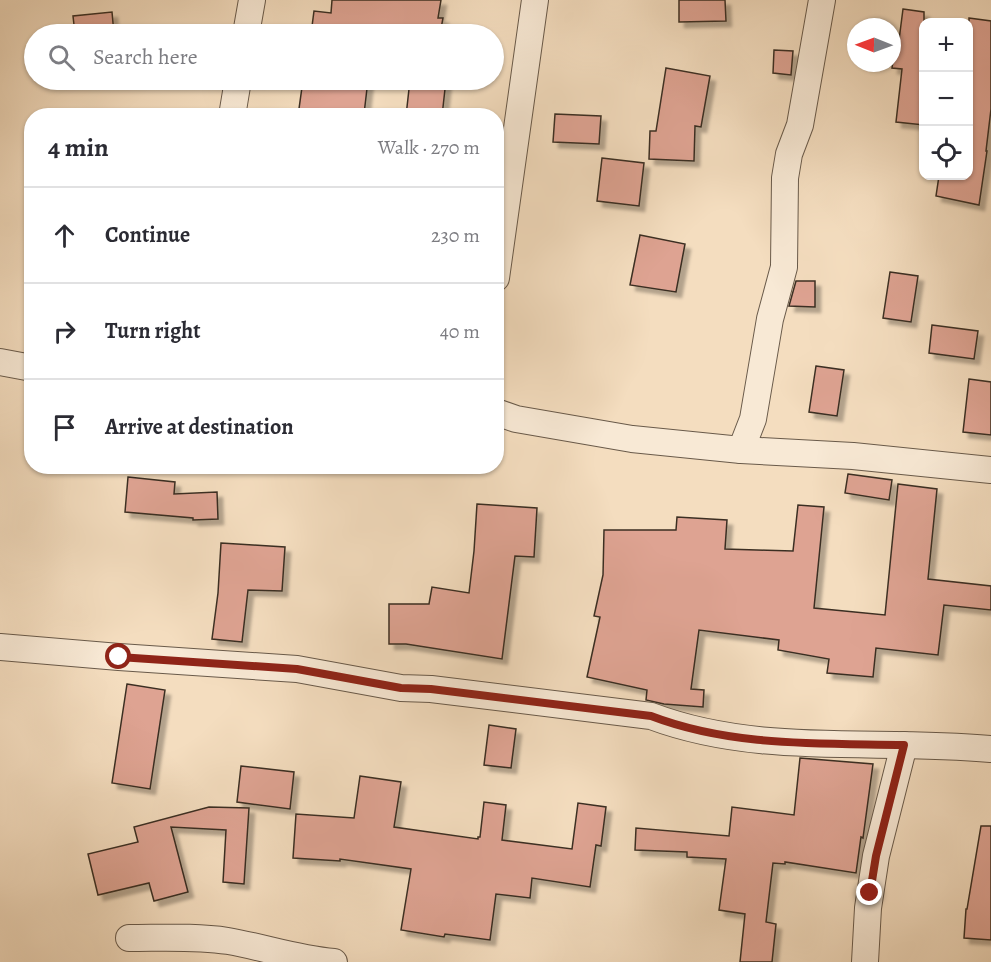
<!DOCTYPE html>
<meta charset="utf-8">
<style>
body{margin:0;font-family:Alegreya,serif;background:#f7f7f7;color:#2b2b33}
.controls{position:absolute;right:18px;top:18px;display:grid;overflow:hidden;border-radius:12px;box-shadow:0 2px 4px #0004}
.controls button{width:54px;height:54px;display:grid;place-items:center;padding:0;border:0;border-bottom:2px solid #e1e1e2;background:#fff;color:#2b2b33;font:30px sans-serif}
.compass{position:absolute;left:847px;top:18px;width:54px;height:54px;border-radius:50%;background:#fff;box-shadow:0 2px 4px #0004;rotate:271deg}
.stop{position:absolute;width:18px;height:18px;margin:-14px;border:4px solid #8f2418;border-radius:50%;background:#fff}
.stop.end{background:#8f2418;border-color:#fff;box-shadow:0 2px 6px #0008}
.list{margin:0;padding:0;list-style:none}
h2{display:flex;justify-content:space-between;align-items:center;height:78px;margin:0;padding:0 24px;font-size:26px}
h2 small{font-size:20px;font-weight:400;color:#7c7c81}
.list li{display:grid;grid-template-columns:39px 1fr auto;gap:18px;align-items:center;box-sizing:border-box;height:96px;padding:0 24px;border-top:2px solid #e1e1e2}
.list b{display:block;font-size:22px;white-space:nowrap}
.list em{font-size:20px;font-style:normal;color:#7c7c81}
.icon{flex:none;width:33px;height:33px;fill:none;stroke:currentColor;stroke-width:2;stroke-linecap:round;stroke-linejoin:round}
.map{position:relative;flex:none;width:991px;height:962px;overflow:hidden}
.search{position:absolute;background:#fff;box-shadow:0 2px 4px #0004;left:24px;top:24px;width:480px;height:66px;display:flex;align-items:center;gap:15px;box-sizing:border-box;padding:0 21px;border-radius:33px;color:#7c7c81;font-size:22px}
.panel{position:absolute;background:#fff;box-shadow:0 2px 4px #0004;left:24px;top:108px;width:480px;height:366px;border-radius:24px}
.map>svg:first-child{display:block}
.building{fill:#dea392;stroke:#3b2f23;stroke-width:1.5;filter:url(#shadow)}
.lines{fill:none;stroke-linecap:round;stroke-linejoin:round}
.minor-casing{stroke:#695a4a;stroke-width:28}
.minor{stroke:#f8e9d5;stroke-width:26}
.route{stroke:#8f2418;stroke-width:8}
</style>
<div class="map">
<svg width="991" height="962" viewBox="0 0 991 962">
<defs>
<filter id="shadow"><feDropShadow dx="5.5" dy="5.5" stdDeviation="1.5" flood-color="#0004"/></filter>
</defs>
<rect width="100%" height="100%" fill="#f4ddbf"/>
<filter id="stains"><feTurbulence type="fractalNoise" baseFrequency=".00333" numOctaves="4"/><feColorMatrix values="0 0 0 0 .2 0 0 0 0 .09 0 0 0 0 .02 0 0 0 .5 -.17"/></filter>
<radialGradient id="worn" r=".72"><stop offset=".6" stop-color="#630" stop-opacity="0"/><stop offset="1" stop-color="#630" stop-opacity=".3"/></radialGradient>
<!-- building -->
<g class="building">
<path d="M332,0H441L438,18H443L440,34H311L314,11L331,13Z"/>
<path d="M679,0H725L726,21L679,22Z"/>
<path d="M903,9L924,12V125L896,122L902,69L892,68L896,39L899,40Z"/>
<path d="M112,12L114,34H75L73,16Z"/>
<path d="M969,18L991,21V109L986,151H987L979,205L936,196L939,176H969Z"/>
<path d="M774,50L793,51L791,75L773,73Z"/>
<path d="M666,68L710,76L701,127L695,126L694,161L649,159L650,131H656Z"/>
<path d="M303,80H368L364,114L346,111L345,116H298Z"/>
<path d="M410,80H446L442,116H406Z"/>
<path d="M555,114L601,116L599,144L553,142Z"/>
<path d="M602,158L644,163L639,206L597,201Z"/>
<path d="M640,235L685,244L676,292L630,285Z"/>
<path d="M890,272L918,276L911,322L883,318Z"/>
<path d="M796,281H815V307L789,306Z"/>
<path d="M932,325L978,331L974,359L929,353Z"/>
<path d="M816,366L844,370L837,416L809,412Z"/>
<path d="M969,379L991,382V435L963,432Z"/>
<path d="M848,474L892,480L889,500L845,493Z"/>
<path d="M128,477L175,482L174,494L217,492L218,519L193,520V518L125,512Z"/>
<path d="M898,484L937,489L928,579L991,586V610L944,605L938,655L876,648L873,677L827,673L829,659L778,650L779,640L699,630L691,689L704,690L703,707L664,704L646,700L647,690L587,677L600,617L594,616L603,575L604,530H676L677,517L727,520L725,549L793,551L798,505L824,507L814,608L885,615Z"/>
<path d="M477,504L537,508L534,557L515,556L502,659L406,644H389V604H429L432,587L469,593L474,551Z"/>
<path d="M221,543L285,547L282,591L248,590L242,642L212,639L218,593Z"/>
<path d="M127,684L165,690L150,789L112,783Z"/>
<path d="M489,725L516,729L511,768L484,765Z"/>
<path d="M800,758L873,764L863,838L861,837L856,873L785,862V864L773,863L766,922L776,924L772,962H740L745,914L719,910L726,859L687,857V852L635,850L636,828L729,836L732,807L794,815Z"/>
<path d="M241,766L294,772L290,809L237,802Z"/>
<path d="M360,776L401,782L394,827L478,839V837H480L484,802L506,805L502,840L572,849L578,803L606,807L601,846L596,845L590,887L532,878L530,898L496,894L490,940L445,934L444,937L401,930L411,869L340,859V861L293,858L296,814L354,818Z"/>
<path d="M209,807L249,808L244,884L223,882L226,830L171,827L188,892L154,901L149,883L98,895L88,854L138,842L134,827Z"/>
<path d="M981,826H991V940L964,938L966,909H967Z"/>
</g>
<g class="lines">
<!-- minor casing -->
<g class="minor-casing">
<g id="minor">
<path d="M246,34L252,0"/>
<path d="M232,116L238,80"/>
<path d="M496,278L535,0"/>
<path d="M0,362L32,368"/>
<path d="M496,412L516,419L632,439L741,450L853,456L991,470"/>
<path d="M741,450L753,419L770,319L784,267L785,178L789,154L800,125L822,0"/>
<path d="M0,647L119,657L297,669L401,688L431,689L651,716C760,757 878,738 991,749"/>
<path d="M129,938C162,938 195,936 228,941C263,947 297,959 334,962"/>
<path d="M865,962L868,908L876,856L904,745"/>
</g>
</g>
<!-- minor -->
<use href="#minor" class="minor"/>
</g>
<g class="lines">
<!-- route -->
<path class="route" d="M119,657L297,669L401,688L431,689L651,716C732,747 819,743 904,745L876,856L870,893"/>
</g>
<rect width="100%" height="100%" filter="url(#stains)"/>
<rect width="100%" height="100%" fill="url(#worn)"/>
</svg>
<div class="controls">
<button>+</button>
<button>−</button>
<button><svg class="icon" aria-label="locate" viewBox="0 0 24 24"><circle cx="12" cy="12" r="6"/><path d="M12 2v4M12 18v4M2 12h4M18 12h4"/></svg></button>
</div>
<svg class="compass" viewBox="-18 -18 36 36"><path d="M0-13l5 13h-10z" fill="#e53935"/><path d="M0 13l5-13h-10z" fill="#7c7c81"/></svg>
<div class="stop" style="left:119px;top:657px"></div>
<div class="stop end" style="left:870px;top:893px"></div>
<div class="search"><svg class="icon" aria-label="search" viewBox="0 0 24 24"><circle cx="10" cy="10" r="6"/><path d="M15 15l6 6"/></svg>Search here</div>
<section class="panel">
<h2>4 min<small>Walk · 270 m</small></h2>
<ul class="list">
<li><svg class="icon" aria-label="ahead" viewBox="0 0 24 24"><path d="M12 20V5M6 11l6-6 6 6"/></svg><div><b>Continue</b></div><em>230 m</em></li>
<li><svg class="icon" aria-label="right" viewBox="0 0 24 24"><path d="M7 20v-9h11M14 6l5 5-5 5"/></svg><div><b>Turn right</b></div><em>40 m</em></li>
<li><svg class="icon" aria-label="arrive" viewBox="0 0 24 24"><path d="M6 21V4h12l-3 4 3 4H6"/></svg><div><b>Arrive at destination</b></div></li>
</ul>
</section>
</div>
